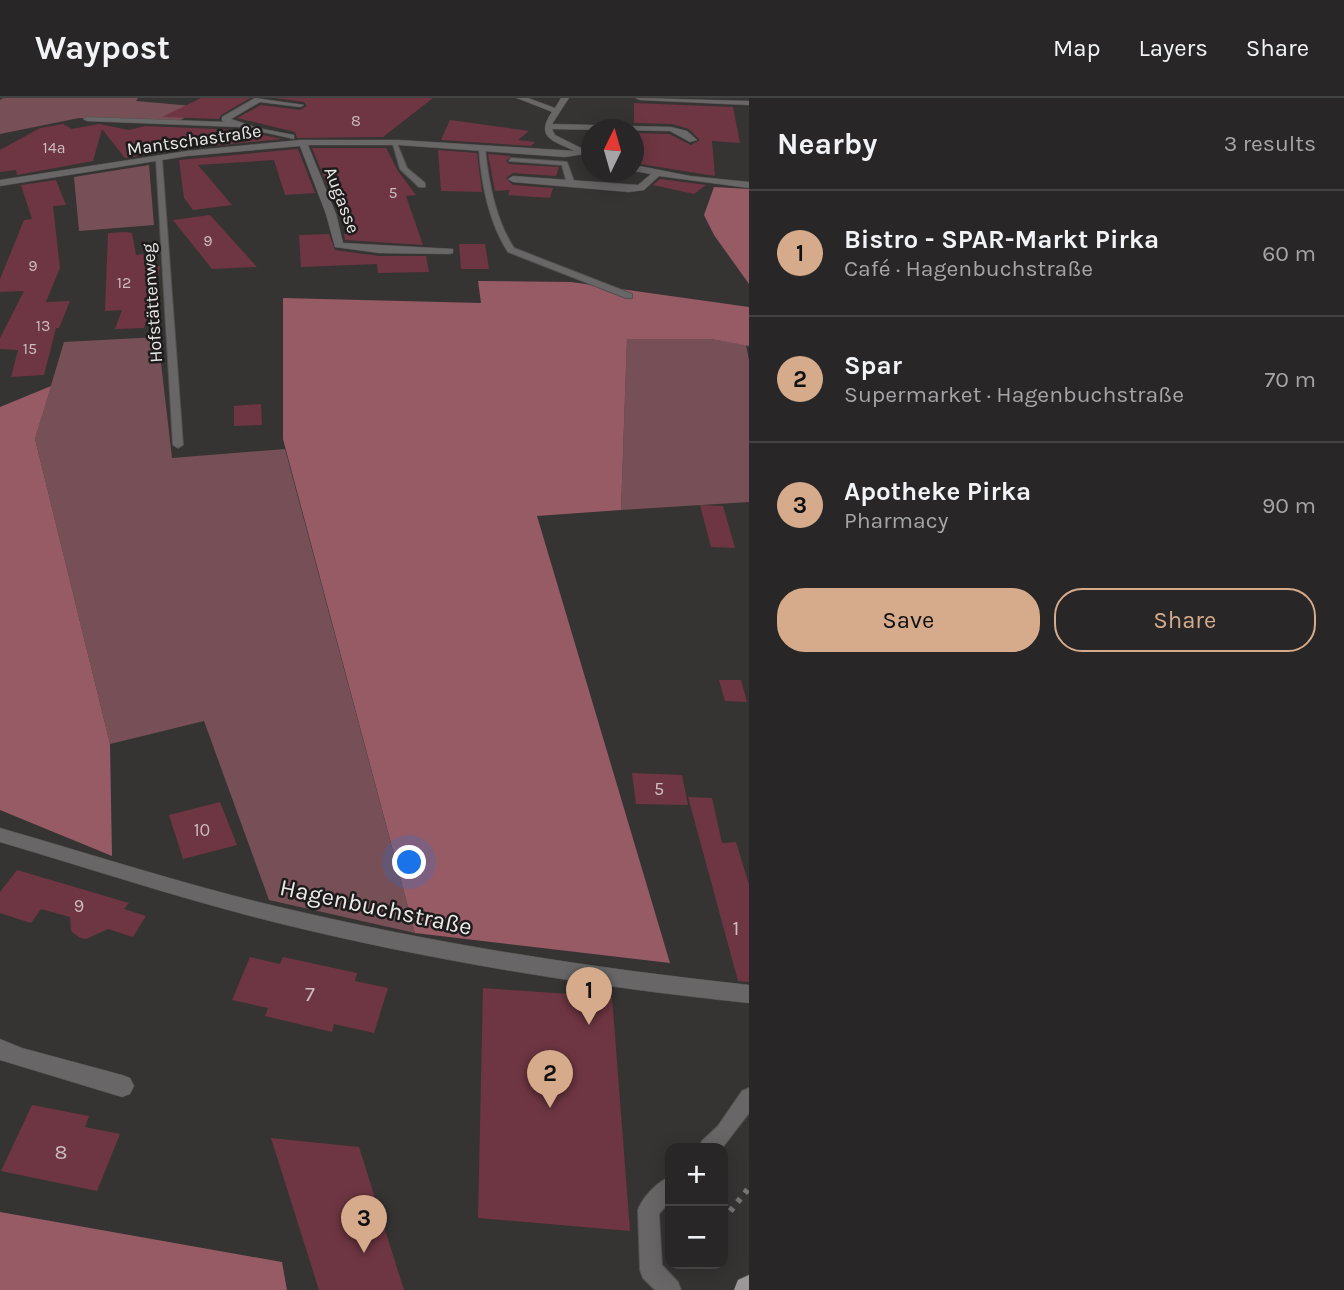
<!DOCTYPE html>
<meta charset="utf-8">
<style>
body{margin:0;font-family:Karla,sans-serif;background:#302e2e;color:#f1f3f6}
.controls{position:absolute;right:21px;bottom:21px;display:grid;overflow:hidden;border-radius:14px;box-shadow:0 4px 18px #0003}
.controls button{width:63px;height:63px;display:grid;place-items:center;padding:0;border:0;border-bottom:2px solid #444343;background:#282626;color:#f1f3f6;font:35px sans-serif}
.compass{position:absolute;left:581px;top:21px;width:63px;height:63px;border-radius:50%;background:#282626;box-shadow:0 4px 18px #0003;rotate:5deg}
.you{position:absolute;left:410px;top:765px;width:24px;height:24px;margin:-18px;border:5px solid #fff;border-radius:50%;background:#1a73e8;box-shadow:0 0 0 10px #1a73e833}
.badge{display:grid;place-items:center;width:46px;height:46px;border-radius:50%;background:#d6ab8b;color:#111;font-size:23px;font-weight:700}
.pin{position:absolute;translate:-50% -58px;filter:drop-shadow(0 2px 4px #0008)}
.pin::after{content:'';position:absolute;top:37px;width:24px;height:21px;background:inherit;clip-path:polygon(0 0,100% 0,50% 100%)}
.list{margin:0;padding:0;list-style:none}
h2{display:flex;justify-content:space-between;align-items:center;height:91px;margin:0;padding:0 28px;font-size:30px}
h2 small{font-size:23px;font-weight:400;color:#a5a5a7}
.list li{display:grid;grid-template-columns:46px 1fr auto;gap:21px;align-items:center;box-sizing:border-box;height:126px;padding:0 28px;border-top:2px solid #444343}
.list b{display:block;font-size:26px;white-space:nowrap}
.list p{margin:0;font-size:23px;white-space:nowrap;color:#a5a5a7}
.list em{font-size:23px;font-style:normal;color:#a5a5a7}
.actions{display:flex;gap:14px;padding:21px 28px}
.actions a{flex:1;padding:16px 0;border:2px solid #d6ab8b;border-radius:28px;text-align:center;font-size:24px;color:#d6ab8b}
.actions .main{background:#d6ab8b;color:#111}
.map{position:relative;flex:none;width:749px;height:1192px;overflow:hidden}
header{display:flex;align-items:center;gap:42px;box-sizing:border-box;height:98px;padding:0 35px;background:#282626;border-bottom:2px solid #444343}
header strong{font-size:33px}
nav{display:flex;gap:38px;margin-inline-start:auto;font-size:24px}
main{display:flex}
aside{flex:1;background:#282626}
.map>svg:first-child{display:block}
.green{fill:#775057}
.forest{fill:#975b66}
.building{fill:#6e3642}
.lines{fill:none;stroke-linecap:round;stroke-linejoin:round}
.lane-casing{stroke:#535050;stroke-width:2}
.street-casing{stroke:#535050;stroke-width:1}
.primary-casing{stroke:#535050;stroke-width:1}
.path{stroke:#777474;stroke-width:6;stroke-dasharray:4.5 7;stroke-linecap:butt}
.lane{fill:#686666;fill-rule:evenodd}
.street{fill:#686666;fill-rule:evenodd}
.primary{fill:#9b9798;fill-rule:evenodd}
.labels{text-anchor:middle;dominant-baseline:central;stroke-width:5;stroke-linejoin:round;paint-order:stroke}
.far-number-label{font-size:16px;fill:#ccbcbf}
.far-street-label{font-size:18px;fill:#ece9e9;stroke:#1d1b1b}
.number-label{font-size:18px;fill:#ccbcbf}
.near-number-label{font-size:21px;fill:#ccbcbf}
.near-street-label{font-size:24px;fill:#ece9e9;stroke:#1d1b1b}
</style>
<header>
<strong>Waypost</strong>
<nav><a>Map</a><a>Layers</a><a>Share</a></nav>
</header>
<main>
<div class="map">
<svg width="749" height="1192" viewBox="0 0 749 1192">
<rect width="100%" height="100%" fill="#363333"/>
<!-- green -->
<g class="green">
<path d="M3,0H138L136,3L204,9L177,24L79,20L0,36V2Z"/>
<path d="M149,67L154,127L79,133L74,79Z"/>
<path d="M158,239L172,360L285,351L415,835L269,802L204,623L110,646L35,341L64,244Z"/>
<path d="M627,241H711L746,247L749,262V404L621,412Z"/>
</g>
<!-- forest -->
<g class="forest">
<path d="M714,89L749,91V186L714,137L704,117Z"/>
<path d="M478,183L571,184L749,209V248L711,241H627L621,412L537,418L670,865L415,835L283,341V200L481,205Z"/>
<path d="M51,288L35,341L110,646L112,758L0,712V309Z"/>
<path d="M0,1114L282,1164L287,1192H0Z"/>
</g>
<!-- building -->
<g class="building">
<path d="M201,0H250L221,17L219,21L162,19Z"/>
<path d="M274,0H433L383,39L297,40L295,34L237,20L261,7L300,12L307,8L304,4Z"/>
<path d="M634,5L733,9L740,45L712,43L715,78L634,65V35L669,36L691,47L700,42L689,31L672,26L634,25Z"/>
<path d="M450,22L529,33L518,42L535,44L531,48L441,42Z"/>
<path d="M63,26L72,31L99,26L129,32L145,28L239,32L282,41L187,50L125,60L102,31L93,63L17,77L16,72L0,74V52L40,30Z"/>
<path d="M312,50H386L398,73L416,97L406,98L423,147L345,142L344,136H354L340,93L330,94Z"/>
<path d="M298,51L315,95L285,97L274,62L198,67L232,107L193,112L184,100L179,62Z"/>
<path d="M438,52L477,55L482,94L441,93Z"/>
<path d="M488,56L511,58L506,63L509,66L559,69L556,78L513,75L506,80L513,87L553,90L550,100L508,97L510,92L495,93Z"/>
<path d="M660,81L706,87L694,96L653,87Z"/>
<path d="M56,82L66,107L53,108L60,170L46,204L70,203L59,230H56L44,277L11,279L18,252L0,251V240L24,193L0,194V181L24,122L32,121L21,87Z"/>
<path d="M210,117L257,169L212,171L173,122Z"/>
<path d="M126,134L132,135L136,157L143,156L148,168H160L150,220H147L144,230L115,231L122,212L105,213L108,135Z"/>
<path d="M329,136L335,152L379,158H426L429,174L378,175L377,166L301,169L299,137Z"/>
<path d="M459,146H485L489,171H461Z"/>
<path d="M261,306L262,327L234,328V308Z"/>
<path d="M700,407L723,408L735,450L711,449Z"/>
<path d="M719,582H741L747,604L725,603Z"/>
<path d="M632,675L682,677L688,707L636,706Z"/>
<path d="M688,699L712,700L722,745L736,744L749,787V884L738,883Z"/>
<path d="M220,704L237,747L183,761L169,717Z"/>
<path d="M17,772L129,805L124,811L146,818L133,839L108,831L86,841L80,840L71,833L70,819L41,811L31,825L0,815V794Z"/>
<path d="M250,859L280,866L283,859L357,875L355,883L388,890L374,935L334,926L332,934L265,918L268,910L232,902Z"/>
<path d="M483,890L612,899L630,1133L478,1120Z"/>
<path d="M32,1007L89,1018L85,1029L120,1036L97,1093L1,1073Z"/>
<path d="M271,1040L359,1049L404,1192H319Z"/>
</g>
<g class="lines">
<!-- lane casing -->
<g class="lane-casing">
<g id="lane">
<path d="M392,43H396L407,70L425,85V89H419L400,71Z"/>
<path d="M482,48L485,50C488,82 496,123 514,150L632,196V200H626L508,154C489,125 481,84 479,50Z"/>
<path d="M159,59L162,61L183,347L178,350L173,347L156,61Z"/>
<path d="M511,60L567,64L575,86L571,88L567,86L562,67L509,63Z"/>
<path d="M749,990V1015L722,1050H699L702,1043L718,1028L742,993Z"/>
<path d="M670,1079V1103L659,1116L662,1167L678,1184L681,1192H655L643,1180L640,1172L638,1112C643,1099 657,1084 670,1079Z"/>
</g>
</g>
<!-- street casing -->
<g class="street-casing">
<g id="street">
<path d="M255,0L304,7L300,9L260,4L231,21L258,30L294,37V41L239,29L87,23L83,21L87,19L226,24L222,23V19Z"/>
<path d="M517,0H528L555,10L561,0H569L552,26L671,29L687,33L697,42L690,44L670,33L552,31L555,37L591,55L565,59L399,47H308L336,116L343,145L453,151V155L449,156L379,155L335,149L326,116L300,48L187,58L0,88V82L187,53L300,42H399L575,53C554,43 534,40 552,14Z"/>
<path d="M636,0L749,3V7L640,2Z"/>
<path d="M634,67L690,78L749,84V90L659,78L644,92L629,94L513,84L508,81L513,78L638,87L651,76L634,73Z"/>
<path d="M0,730C91,756 182,786 275,808C430,845 590,870 749,887V905C593,889 427,862 274,824C182,801 91,771 0,744Z"/>
<path d="M0,941L22,950L122,977L130,980L134,988L130,996L122,999L0,962Z"/>
</g>
</g>
<!-- primary casing -->
<g class="primary-casing">
<path id="primary" d="M749,1177V1192H734L738,1182Z"/>
</g>
<!-- path -->
<path class="path" d="M723,1122L749,1090"/>
<!-- lane -->
<use href="#lane" class="lane"/>
<!-- street -->
<use href="#street" class="street"/>
<!-- primary -->
<use href="#primary" class="primary"/>
</g>
<g class="labels">
<!-- far-number labels -->
<g class="far-number-label">
<text x="356" y="22">8</text>
<text x="54" y="49">14a</text>
<text x="393" y="94">5</text>
<text x="208" y="142">9</text>
<text x="33" y="167">9</text>
<text x="124" y="184">12</text>
<text x="43" y="227">13</text>
<text x="30" y="250">15</text>
</g>
<!-- far-street labels -->
<g class="far-street-label">
<text transform="translate(194 42) rotate(-8)">Mantschastraße</text>
<text transform="translate(342 102) rotate(69)">Augasse</text>
<text transform="translate(152 205) rotate(-94)">Hofstättenweg</text>
</g>
<!-- number labels -->
<g class="number-label">
<text x="659" y="691">5</text>
<text x="202" y="732">10</text>
<text x="79" y="808">9</text>
</g>
<!-- near-number labels -->
<g class="near-number-label">
<text x="736" y="830">1</text>
<text x="310" y="896">7</text>
<text x="61" y="1054">8</text>
</g>
<!-- near-street labels -->
<g class="near-street-label">
<text transform="translate(376 809) rotate(12)">Hagenbuchstraße</text>
</g>
</g>
</svg>
<div class="controls">
<button>+</button>
<button>−</button>
</div>
<svg class="compass" viewBox="-18 -18 36 36"><path d="M0-13l5 13h-10z" fill="#e53935"/><path d="M0 13l5-13h-10z" fill="#a5a5a7"/></svg>
<div class="you"></div>
<div class="pin badge" style="left:589px;top:927px">1</div>
<div class="pin badge" style="left:550px;top:1010px">2</div>
<div class="pin badge" style="left:364px;top:1155px">3</div>
</div>
<aside>
<h2>Nearby<small>3 results</small></h2>
<ul class="list">
<li><span class="badge">1</span><div><b>Bistro - SPAR-Markt Pirka</b><p>Café · Hagenbuchstraße</p></div><em>60 m</em></li>
<li><span class="badge">2</span><div><b>Spar</b><p>Supermarket · Hagenbuchstraße</p></div><em>70 m</em></li>
<li><span class="badge">3</span><div><b>Apotheke Pirka</b><p>Pharmacy</p></div><em>90 m</em></li>
</ul>
<div class="actions"><a class="main">Save</a><a>Share</a></div>
</aside>
</main>
